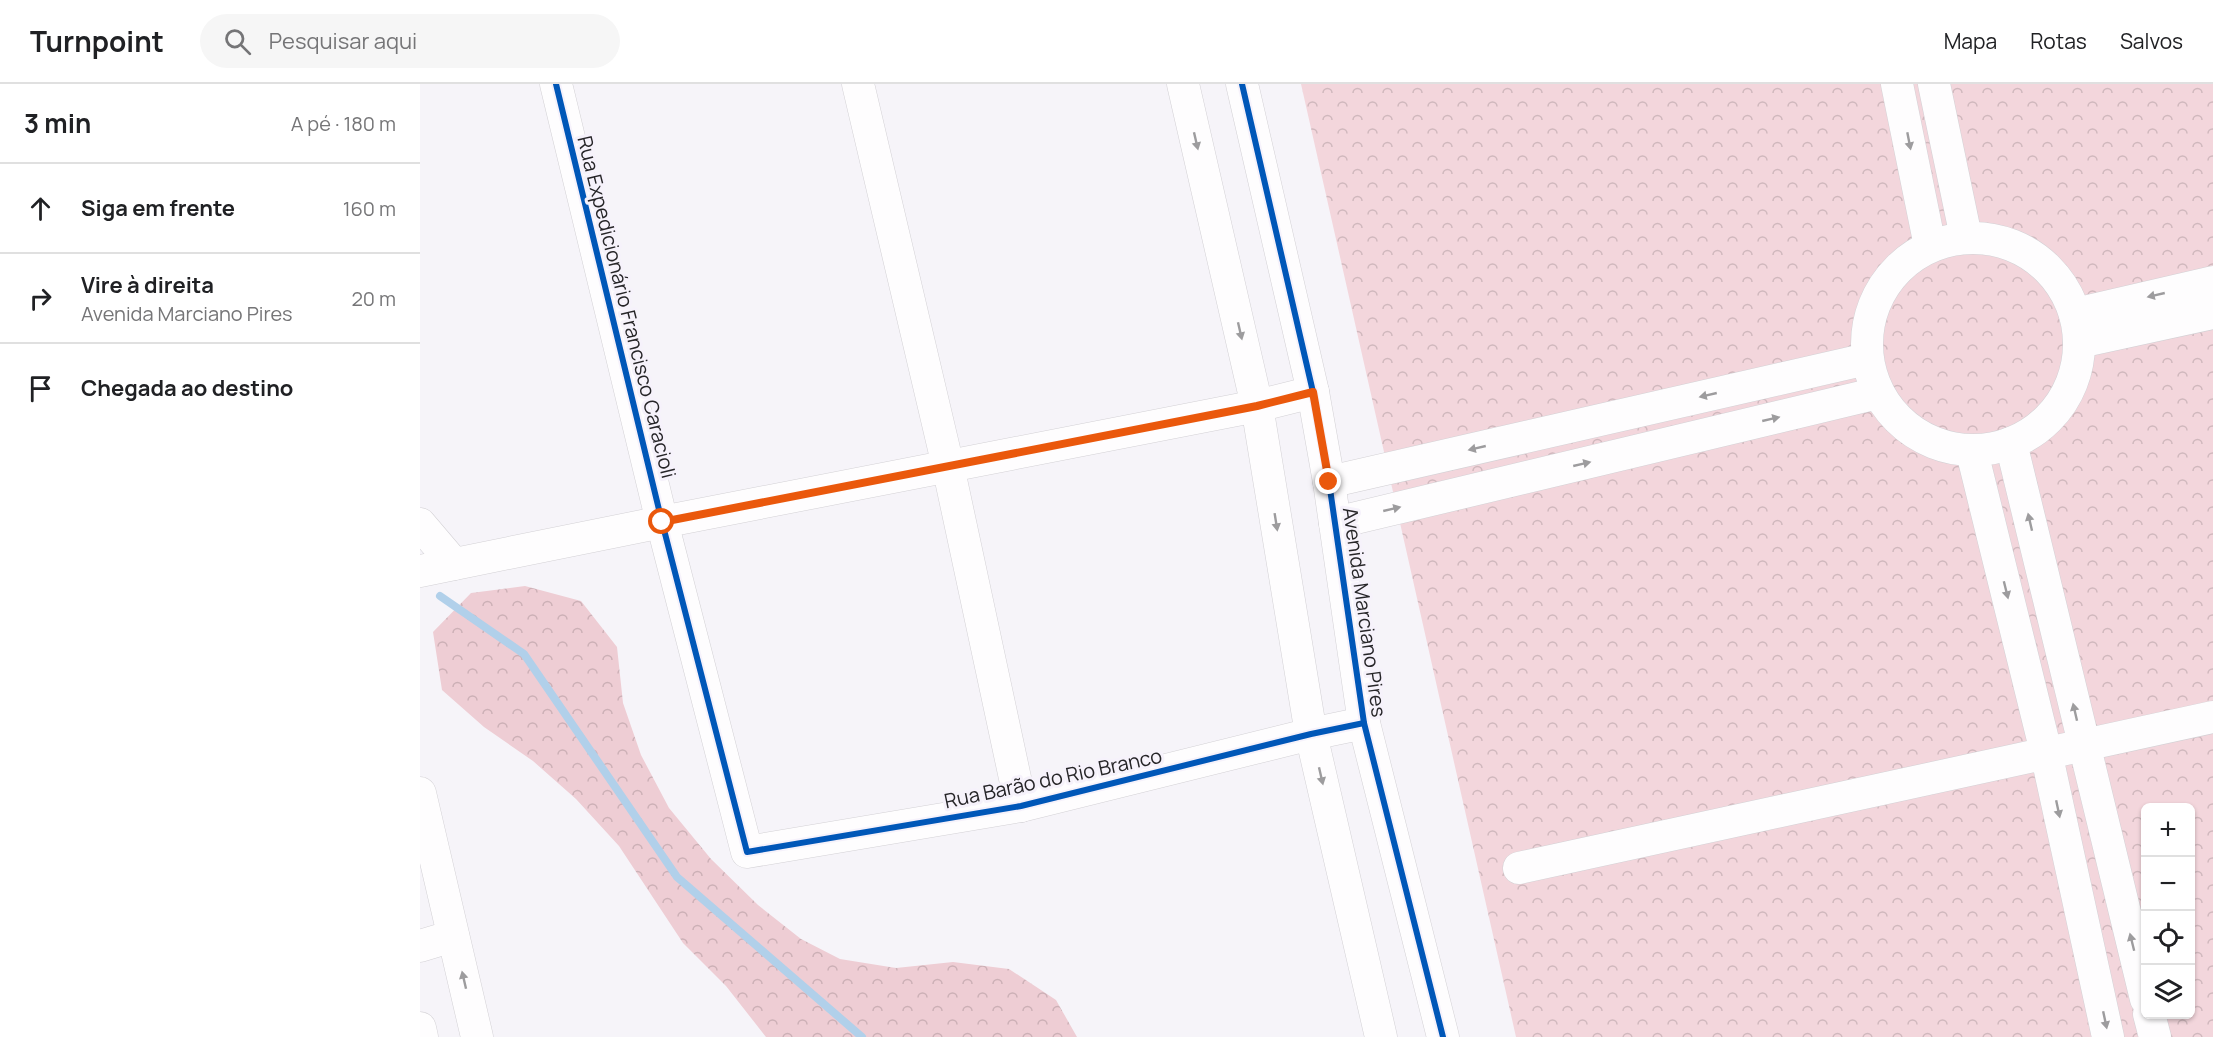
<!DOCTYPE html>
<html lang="pt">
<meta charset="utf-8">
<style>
body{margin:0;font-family:Manrope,sans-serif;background:#f6f6f6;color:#202124}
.controls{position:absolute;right:18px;bottom:18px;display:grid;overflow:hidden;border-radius:9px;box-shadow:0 2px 4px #0004}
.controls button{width:54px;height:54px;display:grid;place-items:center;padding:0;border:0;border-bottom:2px solid #e0e0e0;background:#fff;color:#202124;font:30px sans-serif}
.stop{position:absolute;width:18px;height:18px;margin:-14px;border:4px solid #ea580c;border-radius:50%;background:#fff}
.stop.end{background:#ea580c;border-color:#fff;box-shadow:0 2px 6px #0008}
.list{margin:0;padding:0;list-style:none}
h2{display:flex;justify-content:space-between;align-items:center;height:78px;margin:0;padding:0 24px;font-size:26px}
h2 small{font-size:20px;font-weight:400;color:#757577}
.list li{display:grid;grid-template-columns:39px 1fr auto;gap:18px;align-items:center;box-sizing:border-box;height:90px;padding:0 24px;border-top:2px solid #e0e0e0}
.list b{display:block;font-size:22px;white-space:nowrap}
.list p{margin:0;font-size:20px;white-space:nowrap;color:#757577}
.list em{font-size:20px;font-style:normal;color:#757577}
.icon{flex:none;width:33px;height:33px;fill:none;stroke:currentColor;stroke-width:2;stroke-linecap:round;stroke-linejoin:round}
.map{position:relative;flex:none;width:1793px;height:953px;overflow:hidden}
header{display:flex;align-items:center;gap:36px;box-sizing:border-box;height:84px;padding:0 30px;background:#fff;border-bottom:2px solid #e0e0e0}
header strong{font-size:28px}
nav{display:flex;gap:33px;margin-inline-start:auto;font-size:21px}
.search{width:420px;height:54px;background:#f6f6f6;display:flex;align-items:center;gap:15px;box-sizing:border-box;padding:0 21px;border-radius:33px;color:#757577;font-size:22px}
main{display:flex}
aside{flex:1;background:#fff}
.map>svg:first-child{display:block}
.forest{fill:url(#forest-crowns)}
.park{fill:url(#park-crowns);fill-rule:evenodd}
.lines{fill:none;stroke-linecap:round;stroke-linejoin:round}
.stream{stroke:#b1d0ea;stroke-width:8}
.minor-casing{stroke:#d3d1d5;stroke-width:33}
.minor{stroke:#fefdfe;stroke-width:32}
.cycleway-casing{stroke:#f6f2fb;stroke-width:10}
.cycleway{stroke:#0057b8;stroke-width:6}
.oneway{fill:#9d9c9e}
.route{stroke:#ea580c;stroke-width:8}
.labels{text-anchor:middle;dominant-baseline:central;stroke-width:6;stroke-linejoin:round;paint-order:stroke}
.street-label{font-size:20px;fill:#262528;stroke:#f6f2fb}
</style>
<header>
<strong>Turnpoint</strong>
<div class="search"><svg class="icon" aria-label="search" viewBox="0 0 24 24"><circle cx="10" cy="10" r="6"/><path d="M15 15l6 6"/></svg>Pesquisar aqui</div>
<nav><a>Mapa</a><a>Rotas</a><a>Salvos</a></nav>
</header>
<main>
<aside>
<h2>3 min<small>A pé · 180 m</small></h2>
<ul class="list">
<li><svg class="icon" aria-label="ahead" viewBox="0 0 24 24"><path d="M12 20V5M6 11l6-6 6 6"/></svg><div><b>Siga em frente</b></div><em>160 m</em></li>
<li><svg class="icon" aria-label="right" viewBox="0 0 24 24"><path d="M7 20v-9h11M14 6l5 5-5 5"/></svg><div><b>Vire à direita</b><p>Avenida Marciano Pires</p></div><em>20 m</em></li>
<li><svg class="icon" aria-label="arrive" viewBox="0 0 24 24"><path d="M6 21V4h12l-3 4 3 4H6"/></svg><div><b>Chegada ao destino</b></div></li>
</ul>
</aside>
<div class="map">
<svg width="1793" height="953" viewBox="0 0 1793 953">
<defs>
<pattern id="forest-crowns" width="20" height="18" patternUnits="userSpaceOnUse" patternTransform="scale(1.5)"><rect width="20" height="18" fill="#eecdd4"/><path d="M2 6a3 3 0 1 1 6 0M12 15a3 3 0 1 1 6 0" fill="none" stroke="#ccb0b6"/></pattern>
<pattern id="park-crowns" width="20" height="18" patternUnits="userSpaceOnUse" patternTransform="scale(1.5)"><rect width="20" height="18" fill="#f3d6dc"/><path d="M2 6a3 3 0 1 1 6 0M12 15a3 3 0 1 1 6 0" fill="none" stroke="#d0b8bd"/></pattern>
</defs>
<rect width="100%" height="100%" fill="#f6f4f9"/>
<!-- forest -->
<path class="forest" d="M105,502L161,517L197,563L203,619L221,671L249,724L291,775L338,821L381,855L420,875L476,884L533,878L589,885L636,916L657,953H346L306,902L263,859L199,762L156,715L113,677L64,643L22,606L13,548L51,509Z"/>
<!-- park -->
<path class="park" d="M881,0H1793V953H1096ZM1726,724H1770V930H1726Z"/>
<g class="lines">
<!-- stream -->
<path class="stream" d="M20,512L104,570L257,793L442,953"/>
<!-- minor casing -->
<g class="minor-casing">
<g id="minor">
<path d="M136,0L242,438L327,768L601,722L891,650L944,639"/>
<path d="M438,0L528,382L601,722"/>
<path d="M763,0L837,322L891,650L961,953"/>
<path d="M822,0L893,308L909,398L944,639L1023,953"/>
<path d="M1477,0L1510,162"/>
<path d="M1514,0L1546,153"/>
<circle cx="1553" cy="260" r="106"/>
<path d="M1655,230L1793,198"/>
<path d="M1659,258L1793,229"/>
<path d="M1591,359L1726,915"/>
<path d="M1552,368L1626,668L1688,953"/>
<path d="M909,398L1447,275"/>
<path d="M915,439L1458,309"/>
<path d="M0,440L34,480"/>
<path d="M0,487L242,438L837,322L893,308"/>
<path d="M0,709L57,953"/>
<path d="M1099,784L1793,633"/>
<path d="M0,862L33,852"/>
<path d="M1729,930L1735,953"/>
<path d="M0,944L2,953"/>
</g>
</g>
<!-- minor -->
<use href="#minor" class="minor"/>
<!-- cycleway casing -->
<g class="cycleway-casing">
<g id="cycleway">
<path d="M136,0L242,438L327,768L601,722L891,650L944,639"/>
<path d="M822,0L893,308L909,398L944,639L1023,953"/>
</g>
</g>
<!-- cycleway -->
<use href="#cycleway" class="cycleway"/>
</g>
<!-- one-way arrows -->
<defs><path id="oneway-solid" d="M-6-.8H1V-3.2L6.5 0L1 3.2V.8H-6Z" transform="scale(1.5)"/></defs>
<g class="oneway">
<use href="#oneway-solid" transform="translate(776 57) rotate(77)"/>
<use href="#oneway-solid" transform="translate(1489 57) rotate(79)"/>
<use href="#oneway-solid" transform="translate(1736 211) rotate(167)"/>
<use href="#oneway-solid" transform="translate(820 247) rotate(77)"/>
<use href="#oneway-solid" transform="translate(1288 311) rotate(167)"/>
<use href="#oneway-solid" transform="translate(1351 335) rotate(-13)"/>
<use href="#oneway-solid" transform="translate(1057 364) rotate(167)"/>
<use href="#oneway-solid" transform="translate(1162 380) rotate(-13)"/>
<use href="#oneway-solid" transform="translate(972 425) rotate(-13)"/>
<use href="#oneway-solid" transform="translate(856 438) rotate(81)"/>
<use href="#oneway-solid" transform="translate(1610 438) rotate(-103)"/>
<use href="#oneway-solid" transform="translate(1586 506) rotate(76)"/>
<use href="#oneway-solid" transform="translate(1655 628) rotate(-103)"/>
<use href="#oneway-solid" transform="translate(901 692) rotate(77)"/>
<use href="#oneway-solid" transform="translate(1638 725) rotate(78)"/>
<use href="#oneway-solid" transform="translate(1712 858) rotate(-104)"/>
<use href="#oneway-solid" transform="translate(44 896) rotate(-103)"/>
<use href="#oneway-solid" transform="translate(1685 936) rotate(78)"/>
</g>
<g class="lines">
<!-- route -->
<path class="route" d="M242,438L837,322L893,308L909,398"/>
</g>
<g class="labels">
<!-- street labels -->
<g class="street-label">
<text transform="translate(207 223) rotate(76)">Rua Expedicionário Francisco Caracioli</text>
<text transform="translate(945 528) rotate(82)">Avenida Marciano Pires</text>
<text transform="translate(633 694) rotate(-12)">Rua Barão do Rio Branco</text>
</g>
</g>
</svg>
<div class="controls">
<button>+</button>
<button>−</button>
<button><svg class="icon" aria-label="locate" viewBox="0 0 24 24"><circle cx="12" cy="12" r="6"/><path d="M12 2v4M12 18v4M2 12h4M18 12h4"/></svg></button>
<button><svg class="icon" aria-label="layers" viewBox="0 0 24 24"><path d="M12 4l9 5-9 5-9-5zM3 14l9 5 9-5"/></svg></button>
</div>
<div class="stop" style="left:242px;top:438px"></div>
<div class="stop end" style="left:909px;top:398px"></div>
</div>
</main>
